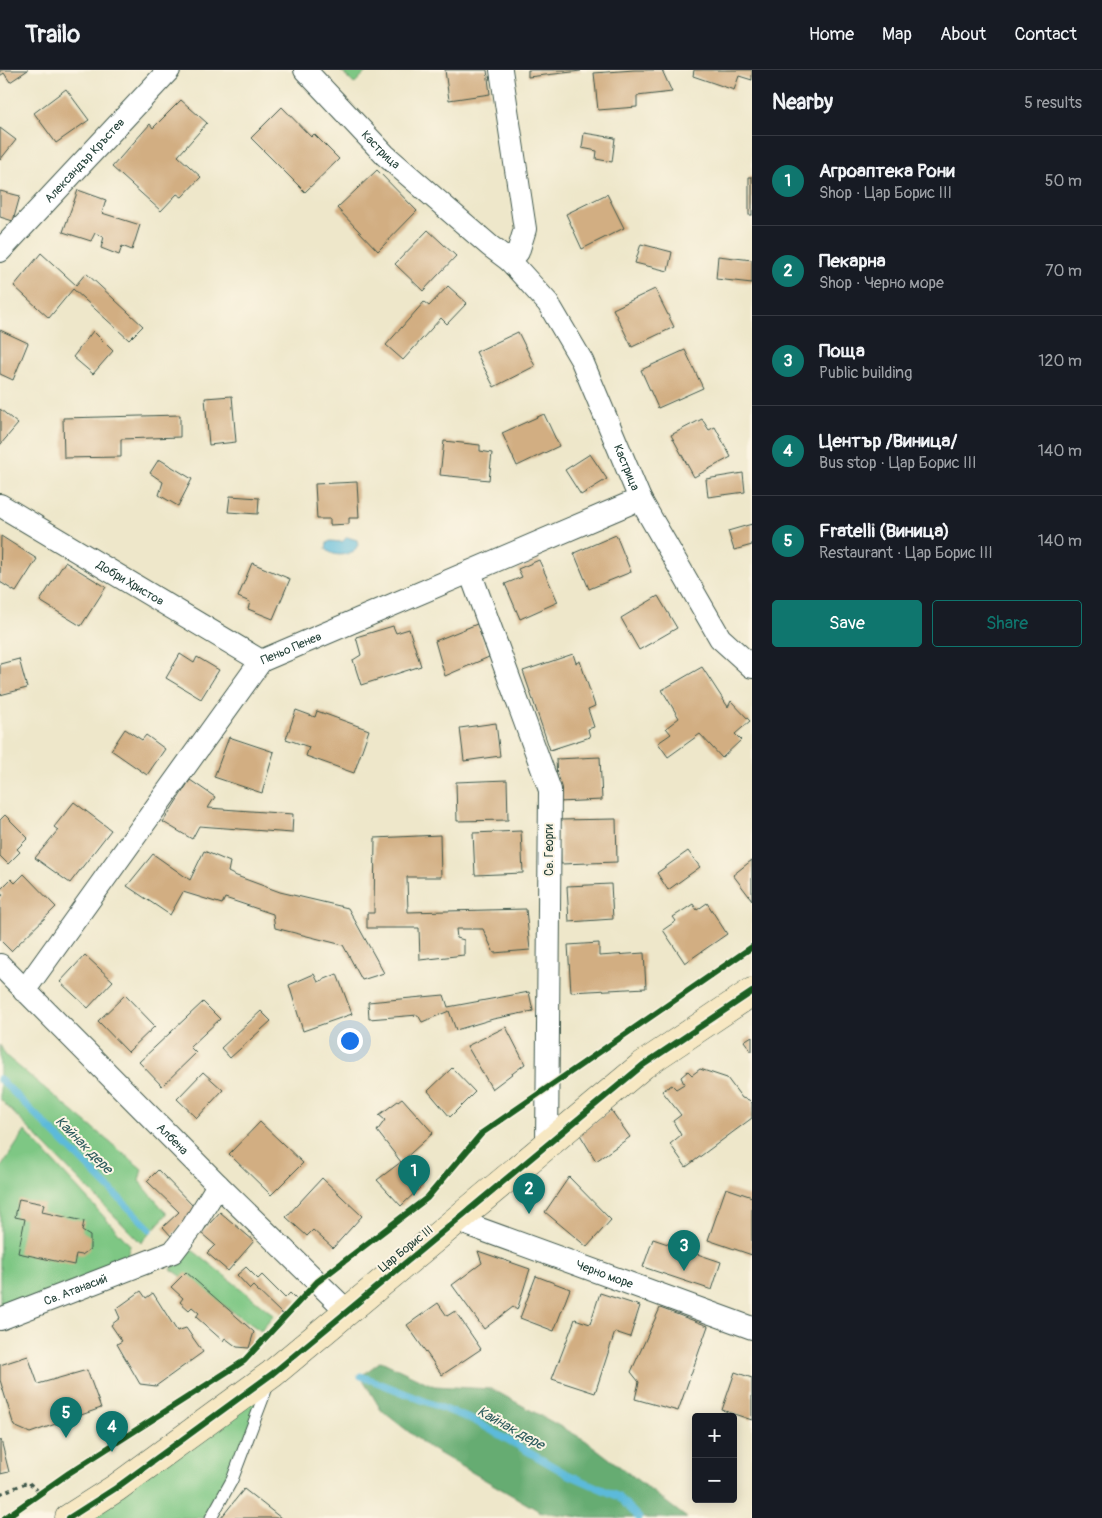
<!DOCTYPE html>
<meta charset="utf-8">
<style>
body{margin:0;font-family:Pangolin,sans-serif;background:#20242c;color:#f1f3f6}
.controls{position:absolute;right:15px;bottom:15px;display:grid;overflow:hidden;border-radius:5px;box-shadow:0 2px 12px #0003}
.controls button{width:45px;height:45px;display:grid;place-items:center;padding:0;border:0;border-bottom:1px solid #363941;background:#171b24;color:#f1f3f6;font:25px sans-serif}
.you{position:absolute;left:349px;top:970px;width:18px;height:18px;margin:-12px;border:4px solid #fff;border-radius:50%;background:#1a73e8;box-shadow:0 0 0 8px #1a73e833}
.badge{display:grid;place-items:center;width:32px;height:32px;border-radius:50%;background:#0f766e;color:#fff;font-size:16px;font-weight:700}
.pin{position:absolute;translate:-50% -41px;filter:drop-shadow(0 1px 2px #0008)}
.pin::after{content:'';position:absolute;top:26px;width:18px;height:15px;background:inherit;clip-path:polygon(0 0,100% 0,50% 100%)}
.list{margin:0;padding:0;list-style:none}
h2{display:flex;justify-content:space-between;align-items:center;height:65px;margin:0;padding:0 20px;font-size:21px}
h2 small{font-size:16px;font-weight:400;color:#9ea1a6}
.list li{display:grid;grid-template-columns:32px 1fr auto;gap:15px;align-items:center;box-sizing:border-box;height:90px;padding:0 20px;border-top:1px solid #363941}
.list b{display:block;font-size:19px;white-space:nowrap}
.list p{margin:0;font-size:16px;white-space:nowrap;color:#9ea1a6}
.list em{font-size:16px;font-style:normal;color:#9ea1a6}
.actions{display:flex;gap:10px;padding:15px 20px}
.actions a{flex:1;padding:11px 0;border:1px solid #0f766e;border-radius:5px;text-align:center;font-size:18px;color:#0f766e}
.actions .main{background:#0f766e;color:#fff}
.map{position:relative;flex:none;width:752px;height:1448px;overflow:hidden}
header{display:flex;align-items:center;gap:30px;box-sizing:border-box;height:70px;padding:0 25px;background:#171b24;border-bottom:1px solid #363941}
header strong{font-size:24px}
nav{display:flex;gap:28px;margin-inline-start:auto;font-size:18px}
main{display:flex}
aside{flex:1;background:#171b24}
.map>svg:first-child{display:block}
.green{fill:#7ec784;stroke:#4e825c}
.forest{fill:#66ac72;stroke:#427453}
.water{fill:#5cbada;stroke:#3e7c87}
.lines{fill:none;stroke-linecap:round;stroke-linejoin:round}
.stream{stroke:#5cbada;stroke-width:7}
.building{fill:#d2ae82}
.lane-casing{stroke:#3e564a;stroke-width:13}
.street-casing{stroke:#3e564a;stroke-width:24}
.secondary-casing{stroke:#3e564a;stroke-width:29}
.path{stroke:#3e564a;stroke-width:3;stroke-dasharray:4 4;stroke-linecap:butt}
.lane{stroke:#fff;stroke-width:11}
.street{stroke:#fff;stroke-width:22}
.secondary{stroke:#f7e8c3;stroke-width:28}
.cycleway-casing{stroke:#fcf5e5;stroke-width:9}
.cycleway{stroke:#1b5e20;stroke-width:6}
.labels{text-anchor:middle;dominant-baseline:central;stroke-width:4;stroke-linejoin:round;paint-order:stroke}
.street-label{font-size:12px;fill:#1f3d34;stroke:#fcf5e5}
.water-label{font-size:14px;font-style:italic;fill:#2e5c5e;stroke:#fcf5e5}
</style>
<header>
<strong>Trailo</strong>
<nav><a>Home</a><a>Map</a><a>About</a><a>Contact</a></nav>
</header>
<main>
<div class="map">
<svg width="752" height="1448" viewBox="0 0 752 1448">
<rect width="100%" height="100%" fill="#fcf5e5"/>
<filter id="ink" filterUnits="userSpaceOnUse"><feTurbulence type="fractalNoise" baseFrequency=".02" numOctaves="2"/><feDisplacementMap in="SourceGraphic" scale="10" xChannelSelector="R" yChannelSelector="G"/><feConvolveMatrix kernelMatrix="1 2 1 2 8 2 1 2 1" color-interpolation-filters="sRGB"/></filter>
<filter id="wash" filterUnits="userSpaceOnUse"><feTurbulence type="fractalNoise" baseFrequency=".0096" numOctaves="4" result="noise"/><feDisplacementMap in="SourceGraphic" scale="20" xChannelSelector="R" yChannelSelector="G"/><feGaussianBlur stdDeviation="1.12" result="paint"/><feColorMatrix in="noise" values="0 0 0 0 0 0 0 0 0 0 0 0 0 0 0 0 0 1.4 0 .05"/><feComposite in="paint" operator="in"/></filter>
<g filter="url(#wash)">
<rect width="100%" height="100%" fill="#eee7ca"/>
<!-- green -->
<g class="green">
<path d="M340,0H368L354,14Z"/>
<path d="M0,975L6,986L142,1099L139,1111L167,1144L141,1173L0,1029Z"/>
<path d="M25,1061L130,1175L126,1193L0,1243V1099Z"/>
<path d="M191,1179L274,1245L261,1261L171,1199Z"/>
<path d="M272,1304L211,1448H69Z"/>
</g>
<!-- forest -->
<path class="forest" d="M381,1291L434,1316L492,1319L585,1370L687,1448H588L541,1442L428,1377L381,1340L361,1306Z"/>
<!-- water -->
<path class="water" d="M347,467L357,470L358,475L354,481C344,486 334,487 326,479L327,473L330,471L342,472Z"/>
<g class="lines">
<!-- stream -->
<g class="stream">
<path d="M0,1009L150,1159"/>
<path d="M361,1306L475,1351L565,1403L619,1427L639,1448"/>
</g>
</g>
<g id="blocks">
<!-- building -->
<g class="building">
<path d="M0,0H28L10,12L4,3L0,6Z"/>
<path d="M445,0H487L490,24L449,30Z"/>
<path d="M528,0H580L581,1L528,7Z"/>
<path d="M634,0H662L672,22L637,26V37L598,40L594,3Z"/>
<path d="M694,0H752V10L739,6L734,20L693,6Z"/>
<path d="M66,19L89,50L56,73L34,43Z"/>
<path d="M181,30L207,53L178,86L201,107L182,127L177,124L161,141L112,97L150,54L153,58Z"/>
<path d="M282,37L311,67L314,64L339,89L305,122L251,68Z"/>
<path d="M0,58L16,70L0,90Z"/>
<path d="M584,63L615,68L612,92L596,89L597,81L582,78Z"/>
<path d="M377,100L417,141L378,181L337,138Z"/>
<rect x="749" y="107" width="3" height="38"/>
<path d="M78,120L106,130L102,143L140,155L132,180L122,176L119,185L101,178L104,167L95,163L91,171L63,162Z"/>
<path d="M0,121L20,126L13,151L0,147Z"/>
<path d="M607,124L624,158L582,179L566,144Z"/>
<path d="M428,160L456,186L423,221L395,194Z"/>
<path d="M641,174L672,182L668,201L635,193Z"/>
<path d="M41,183L76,215L86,203L143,256L129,270L73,219L49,248L14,216Z"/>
<path d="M718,186L752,190V213L716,209Z"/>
<path d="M448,216L467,233L447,254L441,248L403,290L386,275L424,232L429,236Z"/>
<path d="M655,219L674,257L632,277L613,239Z"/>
<path d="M0,260L28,273L13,310L0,304Z"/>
<path d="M93,261L113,281L93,304L73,287Z"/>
<path d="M518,262L535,296L494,317L476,282Z"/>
<path d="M685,280L703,318L658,338L641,300Z"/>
<path d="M232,326L236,372L209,375L205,328Z"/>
<path d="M0,339L18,354L0,375Z"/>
<path d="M544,344L559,376L517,396L502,363Z"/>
<path d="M180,345V367L121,369V387L64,388L63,348Z"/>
<path d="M702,349L709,360L715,357L731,387L694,407L671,365Z"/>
<path d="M444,371L480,375V381L492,383L489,410L440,405Z"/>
<path d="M590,384L607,409L581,425L565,400Z"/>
<path d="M159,389L192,409L178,436L159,425L163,412L150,403Z"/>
<path d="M743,403L745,422L708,427L706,409Z"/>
<path d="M357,412L359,448H349V454L330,455V449H317L315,414Z"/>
<path d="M230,426L259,428L258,444L228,442Z"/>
<path d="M752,454V475L734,480L728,461Z"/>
<path d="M616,465L631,502L589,519L574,483Z"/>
<path d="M1,466L37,489L16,522L0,512Z"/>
<path d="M539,490L558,532L520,549L505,514L522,507L518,499Z"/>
<path d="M65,492L106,517L81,556L40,531Z"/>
<path d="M252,493L290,509L273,549L248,539L250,532L238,527Z"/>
<path d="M658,526L677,558L639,580L621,548Z"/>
<path d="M477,554L489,587L445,606L435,571Z"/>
<path d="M393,556L396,563L409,559L421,596L361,615L353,590L361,585L356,567Z"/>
<path d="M180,584L194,593L197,587L219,600L201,629L166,608Z"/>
<path d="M573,584L576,593L580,591L595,636L588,639L594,657L588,659L590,667L550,680L523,601Z"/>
<path d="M19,589L27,618L0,625V594Z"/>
<path d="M702,597L728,637L731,631L750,651L735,664L741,670L722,688L700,664L668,687L658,673L671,664L666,658L679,648L662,620Z"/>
<path d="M296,640L315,647L317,641L369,660L354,703L306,686L309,677L286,669Z"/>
<path d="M496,653L500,686L464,691L460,658Z"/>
<path d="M125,659L142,670L146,665L165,679L147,705L111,680Z"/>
<path d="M229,667L274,682L262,723L214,707Z"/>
<path d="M600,687L602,730L558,732L556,689Z"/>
<path d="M190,710L215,727L208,738L293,744L292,763L199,756L192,769L163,752Z"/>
<path d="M507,710L508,750L457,751L456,712Z"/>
<path d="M74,732L111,760L70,813L35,788L58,760L54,757Z"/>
<path d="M5,745L28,768L17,779L20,782L8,794L0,786V750Z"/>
<path d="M616,749L617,792L561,794L560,750Z"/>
<path d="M521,761L523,803L475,805L473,763Z"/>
<path d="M440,765L441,807H407L408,842L526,839L530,880L494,883L483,859H456L457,868L464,870V885L420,890L419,858H367V843H374L375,768Z"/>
<path d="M204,781L230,792L228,802L234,805L280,822L348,838L384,903L362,910L343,875L275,858L273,844L225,828L222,834L183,822L170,845L127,816L153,784L190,810Z"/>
<path d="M688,781L700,797L668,820L657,803Z"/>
<path d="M752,790V830L733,805Z"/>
<path d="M24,804L56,837L11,881L0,870V828L3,825L0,820L11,809L15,813Z"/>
<path d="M611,814L613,849L569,852L567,816Z"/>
<path d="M707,833L727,864L685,893L663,860L676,851L673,847L693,834L697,840Z"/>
<path d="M599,873V886L644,883L646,918L571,922L568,875Z"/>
<path d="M85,885L113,911L88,938L60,912Z"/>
<path d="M314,904L318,912L337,904L352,944L303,961L289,915Z"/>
<path d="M529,922L533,941L493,949L456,960L449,941L422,952L418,945L369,949L368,932L444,925L448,937Z"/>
<path d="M125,925L155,956L128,982L98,951Z"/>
<path d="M203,932L220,949L190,977L196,983L162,1016L139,992Z"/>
<path d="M261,941L271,951L230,988L221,978Z"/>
<path d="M506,957L525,994L492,1019L467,976Z"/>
<path d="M752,966V982L744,971Z"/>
<path d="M452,998L475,1022L450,1047L428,1021Z"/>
<path d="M700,999L727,1008L742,1028L749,1030L752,1033V1048L686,1097L670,1074L681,1065L673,1051L681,1045L662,1021L672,1015L676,1019L684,1014L681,1007L688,1001L692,1005Z"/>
<path d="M203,1002L223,1020L197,1048L177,1029Z"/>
<path d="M402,1028L433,1063L401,1092L377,1061L385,1050L379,1045Z"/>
<path d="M611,1040L630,1067L596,1091L579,1063Z"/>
<path d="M260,1052L303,1093L271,1125L229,1084Z"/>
<path d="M401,1092L423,1115L401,1136L377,1110Z"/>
<path d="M158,1100L197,1140L171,1166L163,1157L179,1142L147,1111Z"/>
<path d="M569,1107L611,1150L587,1177L545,1142Z"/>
<path d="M322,1108L362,1146L333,1178L313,1160L307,1166L286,1147Z"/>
<path d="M726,1118L752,1127V1185L708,1170Z"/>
<path d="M19,1129L44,1134L42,1142L84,1151L82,1161L90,1166V1179L82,1185L76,1184L74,1195L18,1183L25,1149L15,1147Z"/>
<path d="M220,1142L254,1171L228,1201L207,1183L215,1175L201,1163Z"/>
<path d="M653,1169L721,1192L712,1220L643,1197Z"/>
<path d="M478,1181L530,1199L517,1240L513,1237L484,1259L452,1215L482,1193Z"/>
<path d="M246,1197L258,1209L262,1205L285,1228L290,1223L297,1230L282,1244L253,1216L250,1219L237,1205Z"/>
<path d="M186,1202L254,1262L249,1278L237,1277L225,1268L223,1271L196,1247L199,1243L192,1237L189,1240L180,1232L183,1228L171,1217Z"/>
<path d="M536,1206L570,1219L554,1261L520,1248Z"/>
<path d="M141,1221L146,1228L153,1223L177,1261L186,1258L203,1282L156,1316L140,1314L117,1274L122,1271L111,1255L120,1248L116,1239Z"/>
<path d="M600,1223L640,1236L630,1267L615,1262L595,1323L552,1309L575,1249L590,1254Z"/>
<path d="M438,1233L447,1246L455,1241L481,1279L442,1305L407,1255Z"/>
<path d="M660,1238L708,1256L678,1341L635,1329L639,1312L631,1302Z"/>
<path d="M28,1286L38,1314L87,1300L101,1338L30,1363L14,1356L0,1310V1295Z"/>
<path d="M735,1302L752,1308V1350L722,1340Z"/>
<path d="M1,1370L9,1402L0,1404V1371Z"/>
<path d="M244,1419L281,1448H221Z"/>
</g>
</g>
</g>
<g filter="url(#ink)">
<use href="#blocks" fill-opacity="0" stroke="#3e564a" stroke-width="1"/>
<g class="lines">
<!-- lane casing -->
<g class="lane-casing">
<path id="lane" d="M211,1448L232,1410L268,1315"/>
</g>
<!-- street casing -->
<g class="street-casing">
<g id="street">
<path id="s1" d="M305,0L385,85L490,176L510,191L548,233L582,291L640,429L720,568L752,597"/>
<path d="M501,0L525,159L518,182L510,191"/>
<path id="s2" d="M0,181L169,0"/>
<path id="s3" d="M0,435L261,591"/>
<path d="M470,502L550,720L547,1074"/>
<path id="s4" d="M0,895L218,1115L347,1241"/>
<path id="s5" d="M24,921L261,591L640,429"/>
<path id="s6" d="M458,1151L752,1258"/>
<path id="s7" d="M0,1249L173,1182L193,1156L218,1115"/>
</g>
</g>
<!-- secondary casing -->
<g class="secondary-casing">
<path id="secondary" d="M69,1448L116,1418L272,1304L643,995L752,922"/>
</g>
<!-- path -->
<path class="path" d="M0,1424L28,1412L41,1423"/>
<!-- lane -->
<use href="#lane" class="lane"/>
<!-- street -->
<use href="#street" class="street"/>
<!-- secondary -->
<use href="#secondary" class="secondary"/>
<!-- cycleway casing -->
<g class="cycleway-casing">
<g id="cycleway">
<path d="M5,1448L69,1403L244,1291L317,1212L427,1128L482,1063L752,877"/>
<path d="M69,1448L116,1418L272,1304L643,995L752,922"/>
</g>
</g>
<!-- cycleway -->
<use href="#cycleway" class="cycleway"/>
</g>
</g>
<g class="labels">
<!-- street labels -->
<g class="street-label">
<text stroke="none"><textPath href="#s1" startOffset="110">Кастрица</textPath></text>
<text stroke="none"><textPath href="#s2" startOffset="124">Александър Кръстев</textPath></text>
<text stroke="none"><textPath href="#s1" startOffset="520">Кастрица</textPath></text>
<text stroke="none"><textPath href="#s3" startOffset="152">Добри Христов</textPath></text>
<text stroke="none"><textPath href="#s5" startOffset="439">Пеньо Пенев</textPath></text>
<text transform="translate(549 780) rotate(-90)">Св. Георги</text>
<text stroke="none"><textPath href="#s4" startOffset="245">Албена</textPath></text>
<text transform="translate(406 1179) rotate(-39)">Цар Борис III</text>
<text stroke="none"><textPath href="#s6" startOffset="156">Черно море</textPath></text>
<text stroke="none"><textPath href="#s7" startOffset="81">Св. Атанасий</textPath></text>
</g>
<!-- water labels -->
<g class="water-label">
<text transform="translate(84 1075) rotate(45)">Кайнак дере</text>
<text transform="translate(511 1358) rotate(29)">Кайнак дере</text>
</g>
</g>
</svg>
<div class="controls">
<button>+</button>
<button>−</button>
</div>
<div class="you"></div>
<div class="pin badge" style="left:414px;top:1126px">1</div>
<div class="pin badge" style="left:529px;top:1144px">2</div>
<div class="pin badge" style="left:684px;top:1201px">3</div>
<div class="pin badge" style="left:112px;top:1382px">4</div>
<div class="pin badge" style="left:66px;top:1368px">5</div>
</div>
<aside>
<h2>Nearby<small>5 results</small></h2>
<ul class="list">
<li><span class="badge">1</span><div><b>Агроаптека Рони</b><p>Shop · Цар Борис III</p></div><em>50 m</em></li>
<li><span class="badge">2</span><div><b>Пекарна</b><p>Shop · Черно море</p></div><em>70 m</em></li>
<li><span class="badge">3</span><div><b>Поща</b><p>Public building</p></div><em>120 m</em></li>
<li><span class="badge">4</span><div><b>Център /Виница/</b><p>Bus stop · Цар Борис III</p></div><em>140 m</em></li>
<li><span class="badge">5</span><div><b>Fratelli (Виница)</b><p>Restaurant · Цар Борис III</p></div><em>140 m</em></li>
</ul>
<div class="actions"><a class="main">Save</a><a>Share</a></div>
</aside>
</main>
